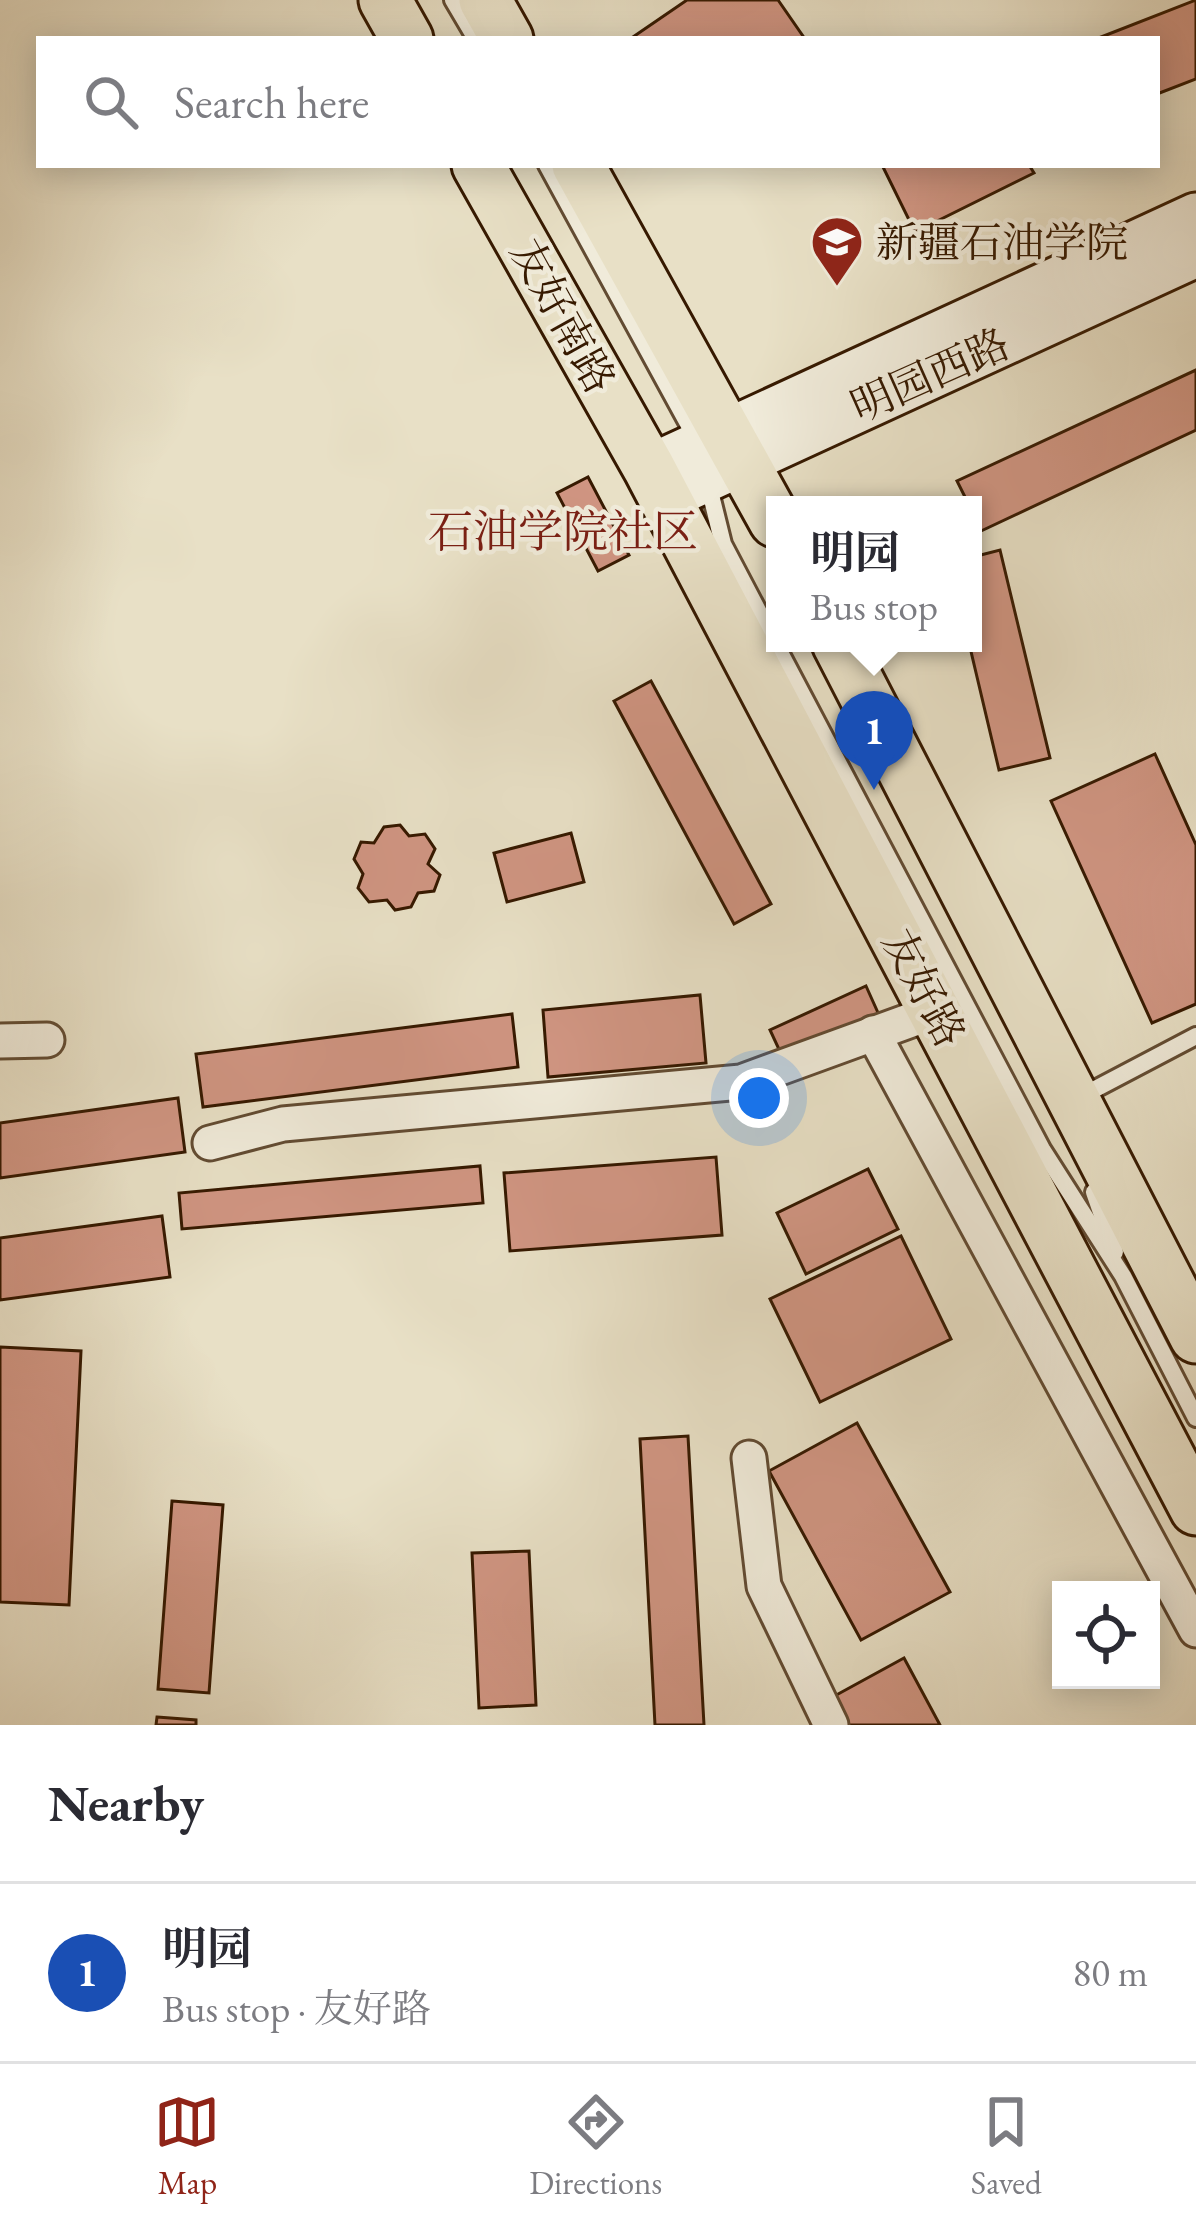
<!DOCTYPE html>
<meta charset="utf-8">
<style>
body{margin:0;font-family:"EB Garamond","Noto Serif SC",serif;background:#f7f7f7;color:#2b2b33}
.controls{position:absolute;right:36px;bottom:36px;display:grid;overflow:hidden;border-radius:0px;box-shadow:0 6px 30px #0003}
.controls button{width:108px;height:108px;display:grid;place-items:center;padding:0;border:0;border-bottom:3px solid #e1e1e2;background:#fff;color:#2b2b33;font:60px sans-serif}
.you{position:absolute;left:759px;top:1098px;width:42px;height:42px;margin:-30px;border:9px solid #fff;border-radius:50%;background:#1a73e8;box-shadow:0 0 0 18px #1a73e833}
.badge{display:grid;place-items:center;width:78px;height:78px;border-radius:50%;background:#8f2418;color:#fff;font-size:39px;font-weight:700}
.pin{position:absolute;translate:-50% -99px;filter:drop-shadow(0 3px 6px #0008)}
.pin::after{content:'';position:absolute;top:63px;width:42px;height:36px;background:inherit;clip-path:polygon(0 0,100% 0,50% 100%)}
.popup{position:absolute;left:766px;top:496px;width:216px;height:156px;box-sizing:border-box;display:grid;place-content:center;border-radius:0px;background:#fff;filter:drop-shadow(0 3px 9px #0005);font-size:39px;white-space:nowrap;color:#7c7c81}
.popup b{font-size:45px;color:#2b2b33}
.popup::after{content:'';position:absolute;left:50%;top:100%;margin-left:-24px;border:24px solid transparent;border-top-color:#fff}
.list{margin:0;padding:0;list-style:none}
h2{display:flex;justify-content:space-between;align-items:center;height:156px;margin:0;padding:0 48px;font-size:51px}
h2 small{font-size:39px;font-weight:400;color:#7c7c81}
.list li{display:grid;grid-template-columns:78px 1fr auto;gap:36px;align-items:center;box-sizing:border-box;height:180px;padding:0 48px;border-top:3px solid #e1e1e2}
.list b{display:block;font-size:45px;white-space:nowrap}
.list p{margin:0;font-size:39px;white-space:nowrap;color:#7c7c81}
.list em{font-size:39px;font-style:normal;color:#7c7c81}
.icon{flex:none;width:66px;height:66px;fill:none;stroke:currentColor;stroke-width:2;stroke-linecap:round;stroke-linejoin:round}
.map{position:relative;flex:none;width:1196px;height:1725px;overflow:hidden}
.search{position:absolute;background:#fff;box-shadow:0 6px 30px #0003;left:36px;right:36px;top:36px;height:132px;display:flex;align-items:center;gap:30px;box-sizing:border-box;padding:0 42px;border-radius:0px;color:#7c7c81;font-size:45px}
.sheet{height:336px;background:#fff}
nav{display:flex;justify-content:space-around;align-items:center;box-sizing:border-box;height:168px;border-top:3px solid #e1e1e2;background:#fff;font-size:33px;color:#7c7c81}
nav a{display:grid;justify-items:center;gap:6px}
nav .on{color:#8f2418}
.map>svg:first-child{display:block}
.building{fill:#d09582;stroke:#361900;stroke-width:3}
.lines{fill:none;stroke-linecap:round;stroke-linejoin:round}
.lane-casing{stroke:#624b32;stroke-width:22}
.street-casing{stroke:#624b32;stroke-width:39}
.secondary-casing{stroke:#361900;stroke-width:51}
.primary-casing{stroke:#361900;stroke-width:57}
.lane{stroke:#f0ebda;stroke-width:16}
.street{stroke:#f0ebda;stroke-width:33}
.secondary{stroke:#f0ebda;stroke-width:45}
.primary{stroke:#e8e0c6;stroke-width:51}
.labels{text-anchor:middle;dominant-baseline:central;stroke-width:9;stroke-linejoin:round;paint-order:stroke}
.poi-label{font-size:42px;fill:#361900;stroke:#f0ebda;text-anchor:start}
.street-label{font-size:42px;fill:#361900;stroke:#f0ebda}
.neighbourhood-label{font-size:45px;fill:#7a1f14;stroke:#f0ebda}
</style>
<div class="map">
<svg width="1196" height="1725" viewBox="0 0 1196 1725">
<rect width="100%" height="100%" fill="#e8e0c6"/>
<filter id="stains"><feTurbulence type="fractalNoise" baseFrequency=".00167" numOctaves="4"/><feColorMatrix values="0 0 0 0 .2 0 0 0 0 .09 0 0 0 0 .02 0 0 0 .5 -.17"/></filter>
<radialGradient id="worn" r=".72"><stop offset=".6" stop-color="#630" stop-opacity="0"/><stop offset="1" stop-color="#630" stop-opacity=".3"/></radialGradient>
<!-- building -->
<g class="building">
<path d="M687,0H778L805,39H630Z"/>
<path d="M1196,0V79L1157,94V39H1096Z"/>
<path d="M882,165H1029L1034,173L915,232Z"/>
<path d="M1196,370V430L981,531L973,505H969L957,481Z"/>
<path d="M588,477L629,555L598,571L557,493Z"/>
<path d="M1000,550L1050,758L999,770L969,643H973V557Z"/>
<path d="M651,681L771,904L734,924L614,701Z"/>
<path d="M1155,754L1196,845V1004L1152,1023L1051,801Z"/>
<path d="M400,825L409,836L425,834L435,849L428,864L440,875L434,891L418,893L411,907L395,910L387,900L369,902L358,888L363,874L354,859L361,842L374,843L384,827Z"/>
<path d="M571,833L584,882L507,902L494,853Z"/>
<path d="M866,986L879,1015L783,1058L770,1030Z"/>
<path d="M700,995L706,1063L548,1077L543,1010Z"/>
<path d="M512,1014L518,1067L203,1107L196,1054Z"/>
<path d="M178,1098L185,1152L0,1178V1123Z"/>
<path d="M716,1157L722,1235L510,1251L504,1173Z"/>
<path d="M480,1166L483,1203L182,1229L179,1193Z"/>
<path d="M868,1169L898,1229L806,1274L777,1213Z"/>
<path d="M162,1216L170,1277L0,1300V1238Z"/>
<path d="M901,1236L951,1339L820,1402L770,1299Z"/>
<path d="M0,1347L81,1351L69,1605L0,1602Z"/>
<path d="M857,1423L950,1592L861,1640L769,1471Z"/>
<path d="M688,1436L704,1725H655L640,1439Z"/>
<path d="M172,1501L223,1505L209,1693L158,1689Z"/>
<path d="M529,1551L536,1705L479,1708L472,1553Z"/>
<path d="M904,1658L940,1725H844L829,1699Z"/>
<path d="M157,1717L196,1720V1725H156Z"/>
</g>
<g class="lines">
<!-- lane casing -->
<g class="lane-casing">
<g id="lane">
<path d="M453,0L476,39"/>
<path d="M547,165L698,442"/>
<path d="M707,479L723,544L775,643"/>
<path d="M775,643L1042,1149L1123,1276L1196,1418"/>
<path d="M1080,1097L1196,1036"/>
<path d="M1094,1192L1115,1252"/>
</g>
</g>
<!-- street casing -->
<g class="street-casing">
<g id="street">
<path d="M873,1033L1196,1630"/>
<path d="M0,1041L47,1040"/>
<path d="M210,1143L283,1124L741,1082L936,1011"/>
<path d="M749,1458L764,1586L831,1725"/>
</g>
</g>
<!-- secondary casing -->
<g class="secondary-casing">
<g id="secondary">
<path d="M649,468L1196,216"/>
<path d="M665,498L1196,254"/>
</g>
</g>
<!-- primary casing -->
<g class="primary-casing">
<g id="primary">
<path d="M385,0L407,39"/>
<path d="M485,0L507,39"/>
<path d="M478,165L649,468L1196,1509"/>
<path d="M578,165L775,521"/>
<path d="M838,643L1196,1337"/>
</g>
</g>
<!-- lane -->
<use href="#lane" class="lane"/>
<!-- street -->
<use href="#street" class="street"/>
<!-- secondary -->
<use href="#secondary" class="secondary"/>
<!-- primary -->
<use href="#primary" class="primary"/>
</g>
<!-- icons -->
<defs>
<g id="school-pin" transform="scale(2.7)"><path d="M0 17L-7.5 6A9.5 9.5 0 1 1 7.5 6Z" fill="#8f2418" stroke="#f0ebda"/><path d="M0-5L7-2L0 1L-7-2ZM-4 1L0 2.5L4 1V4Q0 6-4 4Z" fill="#fff"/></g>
</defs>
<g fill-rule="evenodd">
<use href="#school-pin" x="837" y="242"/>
</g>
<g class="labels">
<!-- poi labels -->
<g class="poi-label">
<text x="876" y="242">新疆石油学院</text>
</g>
<!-- street labels -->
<g class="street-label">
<text transform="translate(563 316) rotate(61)">友好南路</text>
<text transform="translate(930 375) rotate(-24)">明园西路</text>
<text transform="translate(924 988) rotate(62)">友好路</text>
</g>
<!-- neighbourhood labels -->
<g class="neighbourhood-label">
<text x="563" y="531">石油学院社区</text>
</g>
</g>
<rect width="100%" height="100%" filter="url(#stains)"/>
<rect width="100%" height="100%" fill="url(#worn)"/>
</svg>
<div class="controls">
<button><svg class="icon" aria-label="locate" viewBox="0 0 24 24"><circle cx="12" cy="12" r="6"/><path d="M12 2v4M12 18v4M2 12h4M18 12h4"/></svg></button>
</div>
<div class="you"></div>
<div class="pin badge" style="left:874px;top:790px;background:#1a4fb4">1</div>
<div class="popup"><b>明园</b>Bus stop</div>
<div class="search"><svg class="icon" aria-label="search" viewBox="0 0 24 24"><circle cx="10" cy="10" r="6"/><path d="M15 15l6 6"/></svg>Search here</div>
</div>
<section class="sheet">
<h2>Nearby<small></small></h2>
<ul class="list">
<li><span class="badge" style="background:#1a4fb4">1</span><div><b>明园</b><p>Bus stop · 友好路</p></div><em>80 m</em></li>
</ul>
</section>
<nav>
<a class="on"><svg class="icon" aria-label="map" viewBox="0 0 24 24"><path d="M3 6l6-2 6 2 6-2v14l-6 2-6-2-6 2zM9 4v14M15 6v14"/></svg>Map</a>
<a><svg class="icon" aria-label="directions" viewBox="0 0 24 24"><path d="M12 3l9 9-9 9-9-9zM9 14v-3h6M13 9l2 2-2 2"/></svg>Directions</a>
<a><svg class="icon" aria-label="saved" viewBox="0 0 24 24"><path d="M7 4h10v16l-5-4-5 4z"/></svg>Saved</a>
</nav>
